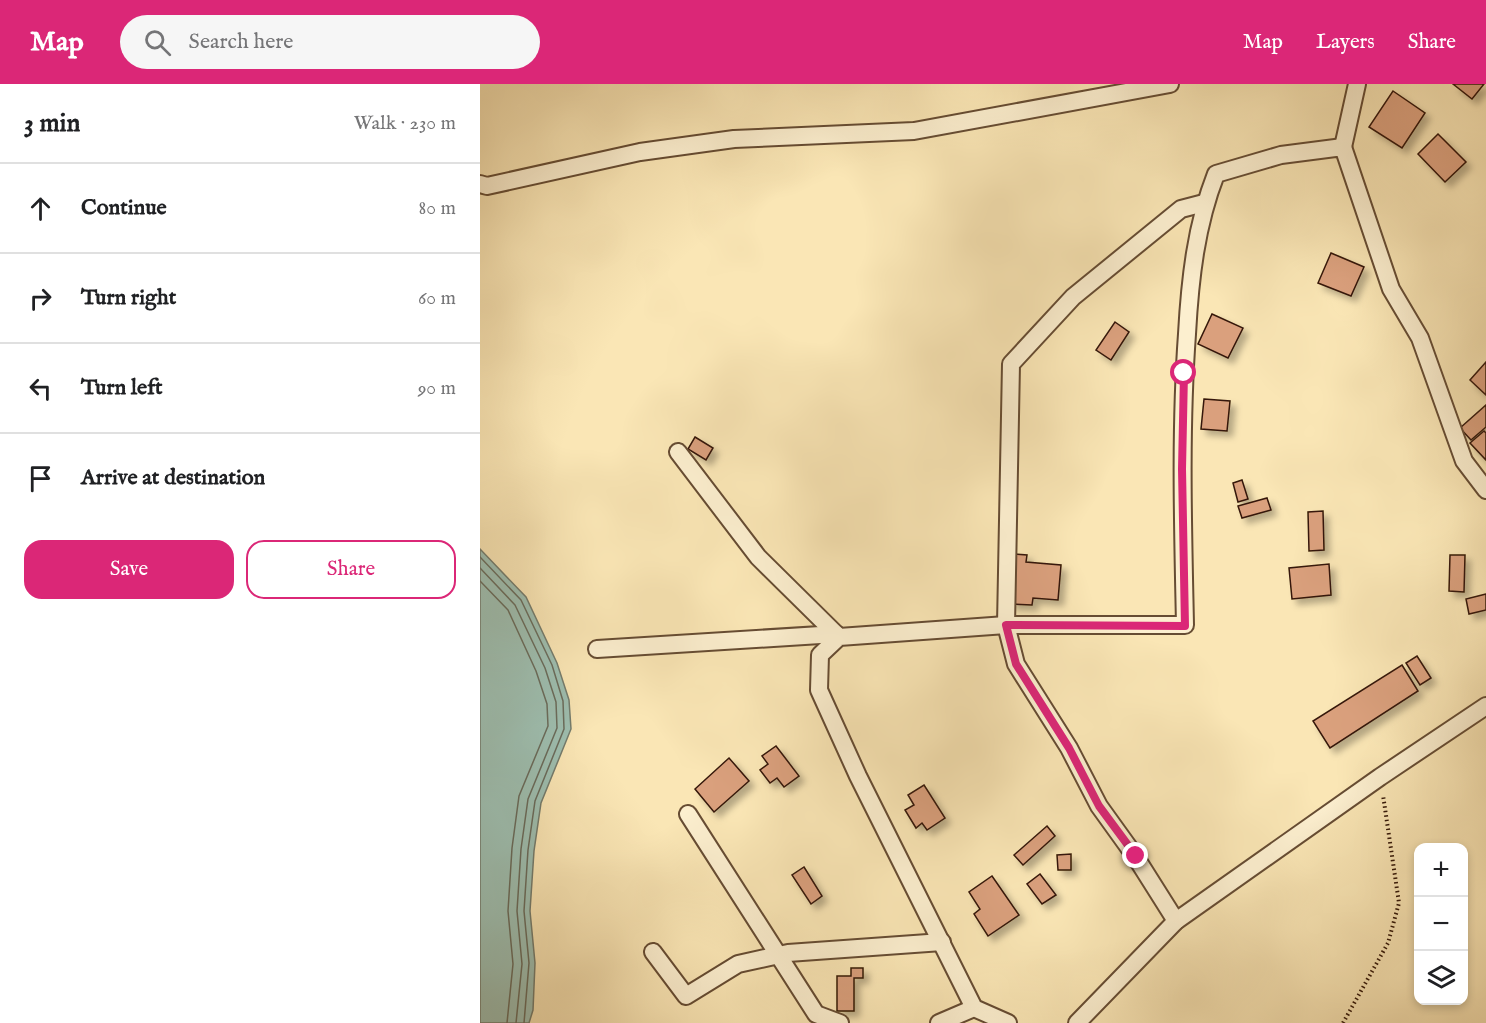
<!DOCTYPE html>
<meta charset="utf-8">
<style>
body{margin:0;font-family:"IM FELL English",serif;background:#f6f6f6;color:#202124}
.controls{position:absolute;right:18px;bottom:18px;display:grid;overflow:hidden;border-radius:12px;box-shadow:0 3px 9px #0003}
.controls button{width:54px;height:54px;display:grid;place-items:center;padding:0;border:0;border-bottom:2px solid #e0e0e0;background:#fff;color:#202124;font:30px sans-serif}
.stop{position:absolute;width:18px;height:18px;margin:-14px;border:4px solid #db2777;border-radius:50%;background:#fff}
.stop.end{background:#db2777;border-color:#fff;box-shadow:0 2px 6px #0008}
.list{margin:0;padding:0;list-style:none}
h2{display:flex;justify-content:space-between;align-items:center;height:78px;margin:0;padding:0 24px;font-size:26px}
h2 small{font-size:20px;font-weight:400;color:#757577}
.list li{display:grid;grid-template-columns:39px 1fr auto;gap:18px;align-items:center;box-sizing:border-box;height:90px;padding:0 24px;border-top:2px solid #e0e0e0}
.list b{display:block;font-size:22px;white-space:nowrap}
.list em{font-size:20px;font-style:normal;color:#757577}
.actions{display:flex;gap:12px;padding:18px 24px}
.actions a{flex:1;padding:14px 0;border:2px solid #db2777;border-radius:18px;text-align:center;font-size:21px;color:#db2777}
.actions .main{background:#db2777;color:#fff}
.icon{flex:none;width:33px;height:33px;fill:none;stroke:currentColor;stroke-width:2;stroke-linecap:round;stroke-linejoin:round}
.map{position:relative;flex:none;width:1006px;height:939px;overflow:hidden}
header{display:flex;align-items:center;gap:36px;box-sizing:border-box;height:84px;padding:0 30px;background:#db2777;color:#fff}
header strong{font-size:28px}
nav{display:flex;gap:33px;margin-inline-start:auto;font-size:21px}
.search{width:420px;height:54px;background:#f6f6f6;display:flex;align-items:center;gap:15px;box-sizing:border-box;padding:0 21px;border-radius:33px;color:#757577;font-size:22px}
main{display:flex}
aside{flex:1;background:#fff}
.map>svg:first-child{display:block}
.water{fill:#9ebfb1;stroke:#747c6d;stroke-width:1.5}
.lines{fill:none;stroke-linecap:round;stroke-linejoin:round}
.shore{stroke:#6a6c5c;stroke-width:1.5}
.building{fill:#daa07d;stroke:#351808;stroke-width:1.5;filter:url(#shadow)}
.minor-casing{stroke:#664c33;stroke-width:20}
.path{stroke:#351808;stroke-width:4;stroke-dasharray:1.5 3;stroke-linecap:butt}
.minor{stroke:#fcefcf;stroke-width:16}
.route{stroke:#db2777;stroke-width:8}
</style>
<header>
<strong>Map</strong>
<div class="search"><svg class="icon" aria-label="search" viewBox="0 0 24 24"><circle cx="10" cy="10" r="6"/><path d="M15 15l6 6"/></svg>Search here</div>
<nav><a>Map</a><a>Layers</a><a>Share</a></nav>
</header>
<main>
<aside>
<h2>3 min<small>Walk · 230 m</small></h2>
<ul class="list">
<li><svg class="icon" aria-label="ahead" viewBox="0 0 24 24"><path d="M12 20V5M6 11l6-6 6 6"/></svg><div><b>Continue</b></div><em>80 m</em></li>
<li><svg class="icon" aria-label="right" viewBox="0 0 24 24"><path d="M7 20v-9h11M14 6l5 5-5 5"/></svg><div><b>Turn right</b></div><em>60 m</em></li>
<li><svg class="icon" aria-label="left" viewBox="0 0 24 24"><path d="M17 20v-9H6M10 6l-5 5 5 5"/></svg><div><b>Turn left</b></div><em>90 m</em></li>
<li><svg class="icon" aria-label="arrive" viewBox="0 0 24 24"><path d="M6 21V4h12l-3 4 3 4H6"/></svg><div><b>Arrive at destination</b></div></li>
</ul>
<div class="actions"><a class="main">Save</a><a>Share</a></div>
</aside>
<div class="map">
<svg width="1006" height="939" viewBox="0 0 1006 939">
<defs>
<filter id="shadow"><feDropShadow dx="5.5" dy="5.5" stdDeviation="3" flood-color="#0004"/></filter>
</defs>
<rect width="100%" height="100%" fill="#fae6b5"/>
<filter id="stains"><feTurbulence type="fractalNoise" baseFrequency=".00333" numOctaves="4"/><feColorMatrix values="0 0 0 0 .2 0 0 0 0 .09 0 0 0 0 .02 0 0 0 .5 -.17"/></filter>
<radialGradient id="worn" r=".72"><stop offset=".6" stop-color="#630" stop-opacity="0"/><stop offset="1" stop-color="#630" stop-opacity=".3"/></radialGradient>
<!-- water -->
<path class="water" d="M0,465L46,513L77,579L89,616L91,645L61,719L54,767L50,827L55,879L53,926L49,939H0Z"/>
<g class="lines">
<!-- shore -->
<g class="shore">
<path d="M0,473L41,516L72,581L83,617L84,645L55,717L48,766L44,827L49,879L44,939"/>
<path d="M0,484L35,521L65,584L76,618L77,644L48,715L41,765L37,827L42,880L36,939"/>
<path d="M0,497L28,526L56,587L67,620L68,642L39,712L32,764L28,827L33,880L27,939"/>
</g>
</g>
<!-- building -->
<g class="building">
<path d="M973,0H1004L992,15Z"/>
<path d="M913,7L945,29L922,64L889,43Z"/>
<path d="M958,50L986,78L965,98L938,70Z"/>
<path d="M851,169L884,183L871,212L838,199Z"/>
<path d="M732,230L763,244L748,274L718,260Z"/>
<path d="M635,238L649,248L631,276L616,266Z"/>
<path d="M1006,278V311L990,296Z"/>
<path d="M724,315L750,317L747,347L721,345Z"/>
<path d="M1006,321V343L991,356L980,344Z"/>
<path d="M1004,347L1006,349V376L990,359Z"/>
<path d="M215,353L233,364L226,376L208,365Z"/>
<path d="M762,396L768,415L758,418L753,399Z"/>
<path d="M787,414L791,426L762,434L758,422Z"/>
<path d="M843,427L844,466L829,467L828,428Z"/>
<path d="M534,470L547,471L546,478L581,481L578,516L553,514L552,521L530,520Z"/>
<path d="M970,471H985L984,508L969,507Z"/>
<path d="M849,480L851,511L812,515L809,484Z"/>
<path d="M1006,510V526L989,530L986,515Z"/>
<path d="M937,572L951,594L940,601L926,579Z"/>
<path d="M922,581L938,607L850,664L833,637Z"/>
<path d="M296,662L319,692L304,703L297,694L290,699L280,686L288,680L282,672Z"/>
<path d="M249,674L269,697L234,728L215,705Z"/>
<path d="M444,701L465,734L447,746L442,739L436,744L425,726L434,721L428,711Z"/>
<path d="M567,742L575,752L543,781L534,771Z"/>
<path d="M591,770V786H578L577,771Z"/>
<path d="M324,783L342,812L331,820L312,791Z"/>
<path d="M560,790L576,811L562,820L547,800Z"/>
<path d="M512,792L539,831L508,852L494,830L500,825L489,808Z"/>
<path d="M371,884H383V894H374V927H357V892H371Z"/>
</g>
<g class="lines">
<!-- minor casing -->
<g class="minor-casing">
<g id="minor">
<path d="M863,63L877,0"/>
<path d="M0,100L7,102L160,68L254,55L434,47L690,0"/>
<path d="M198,368L278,473L359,553"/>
<path d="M117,565L356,550"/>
<path d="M208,730L336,930L360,939"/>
<path d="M696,837L655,772L619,722L589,664L536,580L526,541L531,280L593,213L701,125L724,119"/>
<path d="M173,868L206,912L258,880L308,869L462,858"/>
<path d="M459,939L494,924"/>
<path d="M528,939L494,924L378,692L339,606L340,571L359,553L526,541H705C703,444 700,347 707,250C710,195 716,141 736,90L801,71L863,63L911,205L940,254L984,377L1006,406"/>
<path d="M597,939L696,837L900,693L1006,622"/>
</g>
</g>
<!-- path -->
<path class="path" d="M863,939L908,859L919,819L903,711"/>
<!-- minor -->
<use href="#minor" class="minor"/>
</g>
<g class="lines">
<!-- route -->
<path class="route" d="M656,772L619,722L589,664L536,580L526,541L705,542L702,385L704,289"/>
</g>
<rect width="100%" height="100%" filter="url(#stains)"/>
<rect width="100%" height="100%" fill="url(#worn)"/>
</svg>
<div class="controls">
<button>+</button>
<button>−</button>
<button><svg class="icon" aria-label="layers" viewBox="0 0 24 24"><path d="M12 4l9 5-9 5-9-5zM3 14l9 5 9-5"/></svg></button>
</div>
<div class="stop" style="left:704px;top:289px"></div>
<div class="stop end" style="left:656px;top:772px"></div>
</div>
</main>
